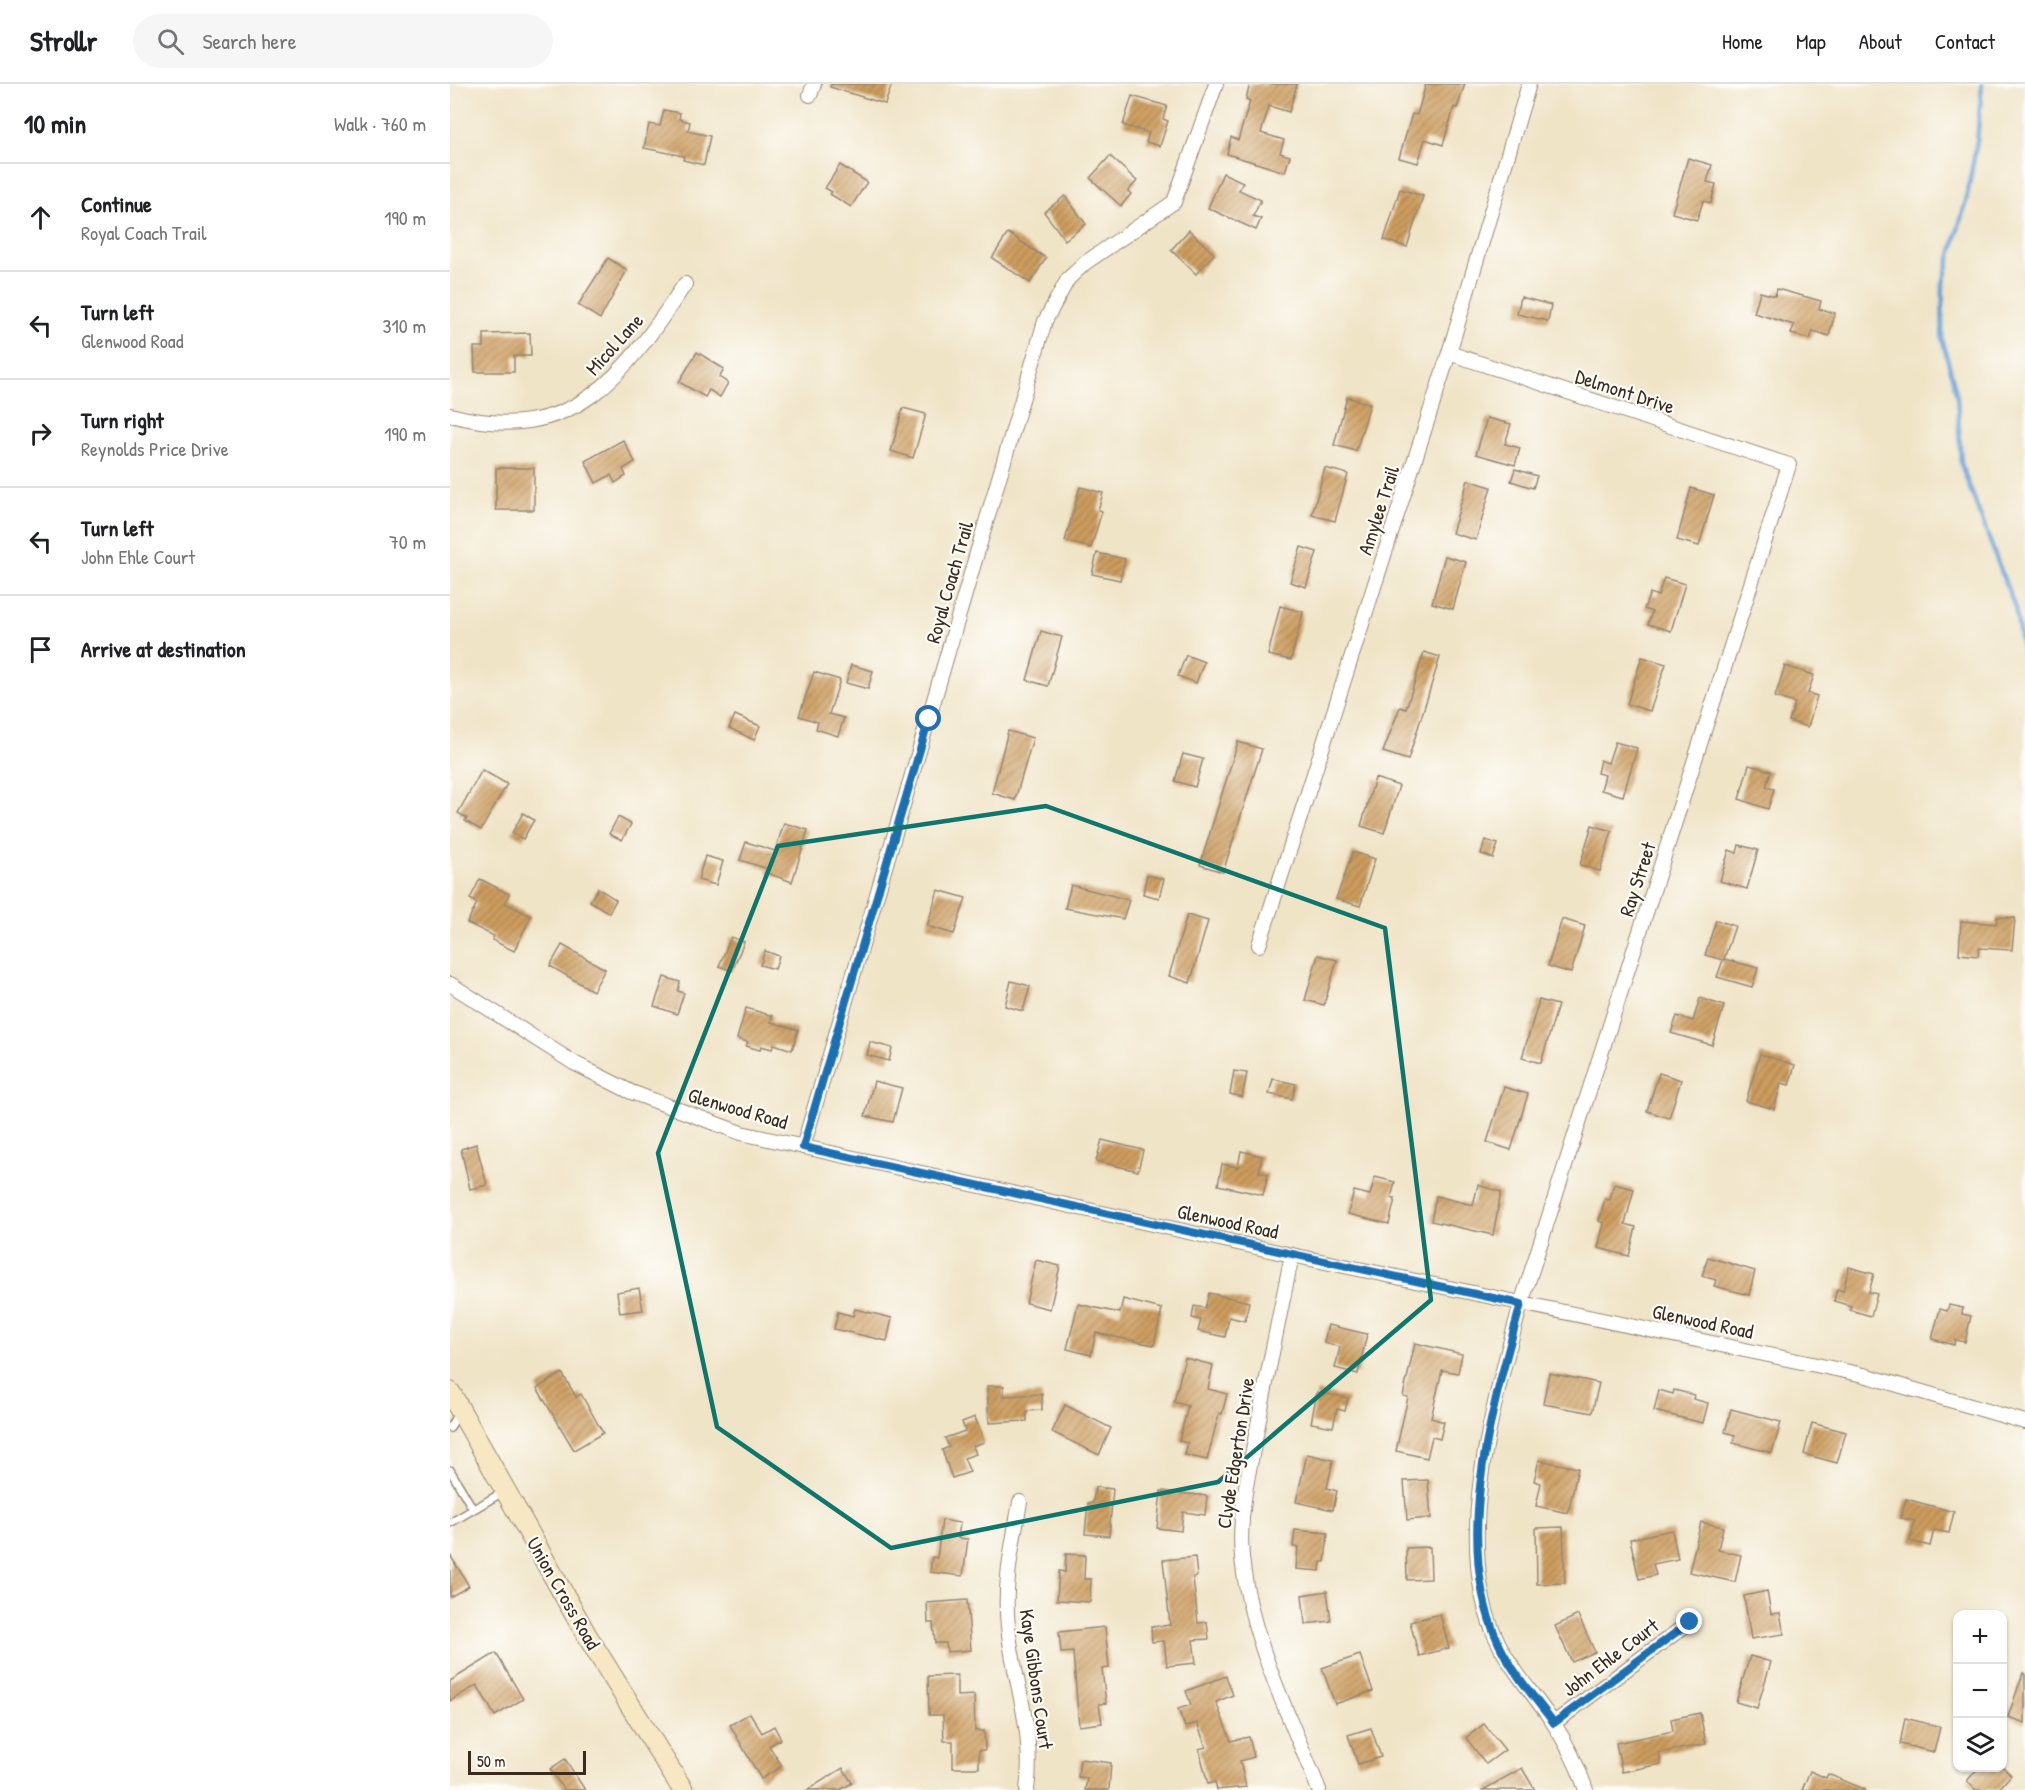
<!DOCTYPE html>
<meta charset="utf-8">
<style>
body{margin:0;font-family:"Patrick Hand",sans-serif;background:#f6f6f6;color:#202124}
.controls{position:absolute;right:18px;bottom:18px;display:grid;overflow:hidden;border-radius:12px;box-shadow:0 2px 4px #0004}
.controls button{width:54px;height:54px;display:grid;place-items:center;padding:0;border:0;border-bottom:2px solid #e0e0e0;background:#fff;color:#202124;font:30px sans-serif}
.scale{position:absolute;left:18px;bottom:15px;width:118px;box-sizing:border-box;padding-left:6px;border:3px solid #3b2a1e;border-top:0;font-size:16px;line-height:21px;white-space:nowrap;color:#3b2a1e;-webkit-text-stroke:4px #fdfcf7;paint-order:stroke}
.stop{position:absolute;width:18px;height:18px;margin:-14px;border:4px solid #1f6fb2;border-radius:50%;background:#fff}
.stop.end{background:#1f6fb2;border-color:#fff;box-shadow:0 2px 6px #0008}
.list{margin:0;padding:0;list-style:none}
h2{display:flex;justify-content:space-between;align-items:center;height:78px;margin:0;padding:0 24px;font-size:26px}
h2 small{font-size:20px;font-weight:400;color:#757577}
.list li{display:grid;grid-template-columns:39px 1fr auto;gap:18px;align-items:center;box-sizing:border-box;height:108px;padding:0 24px;border-top:2px solid #e0e0e0}
.list b{display:block;font-size:22px;white-space:nowrap}
.list p{margin:0;font-size:20px;white-space:nowrap;color:#757577}
.list em{font-size:20px;font-style:normal;color:#757577}
.icon{flex:none;width:33px;height:33px;fill:none;stroke:currentColor;stroke-width:2;stroke-linecap:round;stroke-linejoin:round}
.map{position:relative;flex:none;width:1575px;height:1706px;overflow:hidden}
header{display:flex;align-items:center;gap:36px;box-sizing:border-box;height:84px;padding:0 30px;background:#fff;border-bottom:2px solid #e0e0e0}
header strong{font-size:28px}
nav{display:flex;gap:33px;margin-inline-start:auto;font-size:21px}
.search{width:420px;height:54px;background:#f6f6f6;display:flex;align-items:center;gap:15px;box-sizing:border-box;padding:0 21px;border-radius:33px;color:#757577;font-size:22px}
main{display:flex}
aside{flex:1;background:#fff}
.map>svg:first-child{display:block}
.lines{fill:none;stroke-linecap:round;stroke-linejoin:round}
.stream{stroke:#64a0d5;stroke-width:4.5}
.building{fill:url(#building-hatch)}
.lane-casing{stroke:#968772;stroke-width:10}
.street-casing{stroke:#968772;stroke-width:16}
.secondary-casing{stroke:#968772;stroke-width:22}
.lane{stroke:#fff;stroke-width:7}
.street{stroke:#fff;stroke-width:14}
.secondary{stroke:#f7e8c3;stroke-width:20}
.route{stroke:#1f6fb2;stroke-width:8}
.marked{fill:none;stroke:#0f766e;stroke-width:4.5;stroke-linejoin:round}
.labels{text-anchor:middle;dominant-baseline:central;stroke-width:4.5;stroke-linejoin:round;paint-order:stroke}
.street-label{font-size:20px;fill:#3b2a1e;stroke:#fdfcf7}
</style>
<header>
<strong>Strollr</strong>
<div class="search"><svg class="icon" aria-label="search" viewBox="0 0 24 24"><circle cx="10" cy="10" r="6"/><path d="M15 15l6 6"/></svg>Search here</div>
<nav><a>Home</a><a>Map</a><a>About</a><a>Contact</a></nav>
</header>
<main>
<aside>
<h2>10 min<small>Walk · 760 m</small></h2>
<ul class="list">
<li><svg class="icon" aria-label="ahead" viewBox="0 0 24 24"><path d="M12 20V5M6 11l6-6 6 6"/></svg><div><b>Continue</b><p>Royal Coach Trail</p></div><em>190 m</em></li>
<li><svg class="icon" aria-label="left" viewBox="0 0 24 24"><path d="M17 20v-9H6M10 6l-5 5 5 5"/></svg><div><b>Turn left</b><p>Glenwood Road</p></div><em>310 m</em></li>
<li><svg class="icon" aria-label="right" viewBox="0 0 24 24"><path d="M7 20v-9h11M14 6l5 5-5 5"/></svg><div><b>Turn right</b><p>Reynolds Price Drive</p></div><em>190 m</em></li>
<li><svg class="icon" aria-label="left" viewBox="0 0 24 24"><path d="M17 20v-9H6M10 6l-5 5 5 5"/></svg><div><b>Turn left</b><p>John Ehle Court</p></div><em>70 m</em></li>
<li><svg class="icon" aria-label="arrive" viewBox="0 0 24 24"><path d="M6 21V4h12l-3 4 3 4H6"/></svg><div><b>Arrive at destination</b></div></li>
</ul>
</aside>
<div class="map">
<svg width="1575" height="1706" viewBox="0 0 1575 1706">
<defs>
<pattern id="building-hatch" width="6" height="6" patternUnits="userSpaceOnUse" patternTransform="scale(1.5)"><rect width="6" height="6" fill="#cd9d5e"/><path d="M-1 1l2-2M0 6l6-6M5 7l2-2" fill="none" stroke="#a8804d"/></pattern>
</defs>
<rect width="100%" height="100%" fill="#fdfcf7"/>
<filter id="ink" filterUnits="userSpaceOnUse"><feTurbulence type="fractalNoise" baseFrequency=".0167" numOctaves="2"/><feDisplacementMap in="SourceGraphic" scale="12" xChannelSelector="R" yChannelSelector="G"/><feConvolveMatrix kernelMatrix="1 2 1 2 8 2 1 2 1" color-interpolation-filters="sRGB"/></filter>
<filter id="wash" filterUnits="userSpaceOnUse"><feTurbulence type="fractalNoise" baseFrequency=".008" numOctaves="4" result="noise"/><feDisplacementMap in="SourceGraphic" scale="24" xChannelSelector="R" yChannelSelector="G"/><feGaussianBlur stdDeviation="1.35" result="paint"/><feColorMatrix in="noise" values="0 0 0 0 0 0 0 0 0 0 0 0 0 0 0 0 0 1.4 0 .05"/><feComposite in="paint" operator="in"/></filter>
<g filter="url(#wash)">
<rect width="100%" height="100%" fill="#f0e4c7"/>
<g class="lines">
<!-- stream -->
<path class="stream" d="M1532,0L1527,57L1516,117L1493,199L1492,254L1507,312L1511,380L1565,524L1575,581"/>
</g>
<g id="blocks">
<!-- building -->
<g class="building">
<path d="M381,0H442L435,20L380,3Z"/>
<path d="M800,0H847L839,28L819,22L811,49L834,56L830,69L840,72L835,88L777,70L781,53L788,56L800,17L796,15Z"/>
<path d="M976,0H1015L1007,24L1004,23L993,61L975,55L968,79L949,74L962,30L967,31Z"/>
<path d="M682,12L717,22L713,35L718,37L710,62L696,58L699,49L673,41Z"/>
<path d="M214,26L230,29L229,35L240,38L238,47L260,52L254,81L233,76L234,72L194,64L199,40L210,42Z"/>
<path d="M660,72L687,97L678,107L681,110L671,122L640,94Z"/>
<path d="M1238,74L1262,81L1257,98L1266,100L1261,119L1253,117L1247,136L1222,129Z"/>
<path d="M390,81L417,98L401,123L380,110L382,108L375,104Z"/>
<path d="M773,89L793,98L789,106L811,116L803,132L811,135L806,146L758,124Z"/>
<path d="M950,105L973,112L957,163L934,156Z"/>
<path d="M615,112L636,140L615,156L594,128Z"/>
<path d="M739,146L764,170L746,190L721,166Z"/>
<path d="M558,149L596,174L580,199L542,174Z"/>
<path d="M158,174L177,186L150,235L128,221Z"/>
<path d="M1327,205L1371,217L1369,225L1385,229L1379,252L1363,247L1360,255L1341,250L1344,241L1304,229L1310,208L1325,212Z"/>
<path d="M1071,213L1101,221L1098,237L1067,230Z"/>
<path d="M80,249L81,272H64V288H25L24,263H34V250Z"/>
<path d="M247,268L274,285L269,293L278,299L270,313L259,306L255,313L229,298Z"/>
<path d="M897,313L920,320L906,367L884,361Z"/>
<path d="M453,324L476,330L463,374L441,367Z"/>
<path d="M1037,334L1061,340L1055,360L1070,364L1065,381L1026,370Z"/>
<path d="M173,356L185,378L173,385L176,392L165,399L161,391L146,399L135,377Z"/>
<rect x="46" y="384" width="38" height="42"/>
<path d="M875,384L898,390L885,437L862,431Z"/>
<path d="M1065,385L1087,392L1083,404L1061,397Z"/>
<path d="M1018,396L1041,403L1026,456L1002,449Z"/>
<path d="M630,403L653,409L648,426L652,427L641,464L615,457Z"/>
<path d="M1241,404L1264,411L1249,462L1227,456Z"/>
<path d="M851,463L867,468L856,503L840,498Z"/>
<path d="M647,469L675,475L670,496L642,490Z"/>
<path d="M995,472L1016,478L1003,525L982,519Z"/>
<path d="M1214,494L1235,500L1221,547L1198,540L1202,528L1194,525L1200,509L1208,512Z"/>
<path d="M830,522L853,528L841,576L818,571Z"/>
<path d="M591,547L612,553L598,602L577,596Z"/>
<path d="M974,568L990,573L958,676L933,668L950,623L956,625Z"/>
<path d="M736,571L754,578L746,599L728,592Z"/>
<path d="M1192,573L1216,580L1200,627L1177,620Z"/>
<path d="M401,581L423,587L418,605L396,599Z"/>
<path d="M1335,582L1364,591L1358,609L1367,612L1358,643L1339,637L1345,619L1325,613Z"/>
<path d="M364,588L390,596L379,630L394,634L388,652L366,645L368,638L349,632Z"/>
<path d="M285,631L310,642L304,656L279,644Z"/>
<path d="M558,647L583,654L565,716L542,709Z"/>
<path d="M788,658L812,665L773,788L750,781Z"/>
<path d="M1165,658L1187,664L1173,712L1151,706L1155,691L1147,689L1150,676L1158,679Z"/>
<path d="M733,670L753,675L745,703L725,697Z"/>
<path d="M1299,681L1321,687L1316,703L1324,705L1318,725L1289,715Z"/>
<path d="M32,686L57,700L31,746L15,737L17,734L8,729Z"/>
<path d="M925,694L949,702L934,749L911,742Z"/>
<path d="M73,729L84,736L73,755L62,749Z"/>
<path d="M168,733L181,740L172,756L159,750Z"/>
<path d="M334,739L358,746L342,798L317,789L318,785L290,776L296,758L325,767Z"/>
<path d="M1142,741L1162,747L1150,787L1130,781Z"/>
<path d="M1035,756L1048,760L1043,774L1031,770Z"/>
<path d="M1289,761L1308,766L1297,805L1270,797L1279,766L1287,769Z"/>
<path d="M903,768L925,775L910,822L886,815Z"/>
<path d="M255,772L273,777L266,801L248,796Z"/>
<path d="M697,791L714,795L709,814L693,810Z"/>
<path d="M30,795L59,810L55,819L81,832L64,867L42,856L44,852L17,839L27,819L20,815Z"/>
<path d="M621,801L679,816L673,835L615,824Z"/>
<path d="M148,804L166,816L159,829L140,817Z"/>
<path d="M488,806L516,814L504,850L477,842Z"/>
<path d="M737,831L758,837L740,899L719,892Z"/>
<path d="M1547,833L1565,834L1562,866L1529,864L1528,872L1509,870L1511,837L1546,840Z"/>
<path d="M1112,835L1135,842L1121,889L1098,882Z"/>
<path d="M1266,836L1285,842L1274,875L1308,884L1302,903L1267,893L1273,876L1255,871Z"/>
<path d="M281,853L294,858L282,887L269,882Z"/>
<path d="M112,861L155,885L143,907L100,882Z"/>
<path d="M315,867L329,872L325,885L310,881Z"/>
<path d="M868,871L887,876L874,921L855,916Z"/>
<path d="M214,893L230,898L228,907L234,909L227,930L204,922Z"/>
<path d="M561,897L580,902L573,927L555,922Z"/>
<path d="M1250,914L1274,922L1262,961L1221,949L1227,932L1243,937Z"/>
<path d="M1089,916L1108,921L1091,979L1072,974Z"/>
<path d="M296,924L323,932L321,938L348,946L342,966L324,960L322,965L311,962L310,966L296,962L298,958L287,955Z"/>
<path d="M420,958L442,964L439,977L417,971Z"/>
<path d="M1310,970L1345,981L1339,1001L1331,999L1324,1025L1296,1017Z"/>
<path d="M784,987L797,989L792,1013L780,1010Z"/>
<path d="M1209,989L1231,996L1219,1034L1197,1027Z"/>
<path d="M823,995L846,1000L842,1015L819,1010Z"/>
<path d="M424,997L452,1004L443,1038L415,1032Z"/>
<path d="M1054,1003L1078,1010L1061,1066L1037,1058Z"/>
<path d="M652,1056L693,1066L688,1087L646,1077Z"/>
<path d="M26,1060L37,1101L20,1105L11,1065Z"/>
<path d="M791,1067L812,1072L809,1088L818,1090L813,1111L768,1101L772,1080L788,1083Z"/>
<path d="M925,1093L945,1098L941,1114L945,1115L939,1140L898,1130L904,1107L920,1111Z"/>
<path d="M1164,1100L1184,1105L1175,1140L1186,1143L1179,1172L1148,1164L1154,1139L1149,1137L1155,1115L1160,1116Z"/>
<path d="M1028,1101L1051,1108L1043,1151L981,1137L986,1112L1023,1121Z"/>
<path d="M1258,1173L1305,1187L1299,1211L1264,1202L1266,1196L1252,1192Z"/>
<path d="M586,1176L610,1182L600,1225L576,1219Z"/>
<path d="M1399,1183L1424,1190L1419,1208L1427,1210L1421,1232L1400,1226L1401,1222L1384,1217L1387,1205L1393,1207Z"/>
<path d="M189,1204L193,1226L170,1229L167,1208Z"/>
<path d="M759,1209L799,1218L795,1237L779,1233L775,1253L748,1247L751,1236L742,1234L744,1222L755,1224Z"/>
<path d="M673,1215L712,1225L704,1261L646,1249L641,1271L617,1265L628,1220L670,1229Z"/>
<path d="M1499,1221L1513,1224L1512,1230L1521,1232L1515,1258L1505,1256L1504,1261L1482,1255L1490,1225L1497,1227Z"/>
<path d="M405,1225L442,1234L437,1257L384,1245L388,1228L403,1232Z"/>
<path d="M878,1241L917,1250L908,1290L885,1284L890,1263L874,1259Z"/>
<path d="M965,1259L1012,1270L1008,1289L992,1286L981,1334L994,1338L990,1355L982,1353L977,1374L946,1367L958,1313L953,1312Z"/>
<path d="M735,1274L763,1281L758,1305L777,1310L772,1330L769,1329L757,1376L735,1371L738,1359L729,1357L738,1322L724,1318Z"/>
<path d="M112,1289L126,1313L131,1310L153,1349L124,1366L87,1304Z"/>
<path d="M1099,1289L1149,1299L1142,1329L1093,1320Z"/>
<path d="M537,1302H554V1312L592,1310V1326L577,1327V1337L539,1339Z"/>
<path d="M1209,1306L1223,1310L1224,1306L1244,1311L1243,1315L1258,1319L1253,1339L1204,1327Z"/>
<path d="M867,1308L898,1314L895,1327L887,1325L883,1343L861,1339Z"/>
<path d="M615,1321L661,1344L649,1371L602,1348Z"/>
<path d="M1281,1325L1331,1338L1322,1369L1283,1359L1285,1351L1275,1348Z"/>
<path d="M525,1333L534,1358L523,1362L526,1370L514,1374L520,1388L502,1394L492,1366L499,1363L495,1354L515,1347L512,1338Z"/>
<path d="M1362,1339L1396,1348L1387,1379L1354,1370Z"/>
<path d="M857,1370L883,1376L877,1404L887,1407L883,1426L846,1418Z"/>
<path d="M1089,1376L1128,1384L1118,1429L1086,1422L1091,1399L1084,1397Z"/>
<path d="M978,1396L981,1434L957,1436L954,1397Z"/>
<path d="M645,1403L663,1405L659,1452L635,1450L638,1419H643Z"/>
<path d="M711,1407L757,1412L755,1431L733,1428L731,1447L707,1444Z"/>
<path d="M1456,1415L1504,1428L1499,1449L1484,1446L1480,1462L1460,1457L1465,1437L1451,1434Z"/>
<path d="M492,1436L510,1439L508,1454L518,1455L513,1492L480,1488L482,1473L487,1474Z"/>
<path d="M1251,1438L1273,1443L1268,1466L1291,1471L1285,1498L1239,1488Z"/>
<path d="M1113,1443L1115,1499L1087,1500L1086,1444Z"/>
<path d="M845,1446L878,1449L875,1478H871L870,1487L846,1485L848,1463H843Z"/>
<path d="M1222,1446L1228,1475L1203,1480L1206,1491L1189,1495L1180,1455Z"/>
<path d="M980,1463L981,1495L957,1496L956,1464Z"/>
<path d="M616,1470L635,1471L634,1495H641L640,1518L607,1516L609,1487L615,1488Z"/>
<path d="M0,1471L19,1502L0,1513Z"/>
<path d="M745,1473L747,1492L743,1493L748,1539L757,1538L759,1555L743,1556L746,1579L717,1582L714,1557L702,1558L701,1543L720,1541L713,1476Z"/>
<path d="M877,1507L881,1537L855,1540L852,1511Z"/>
<path d="M1317,1507L1321,1530L1330,1529L1334,1550L1301,1555L1294,1512Z"/>
<path d="M517,1516L521,1566L497,1568L496,1559H485L483,1539H478L477,1519Z"/>
<path d="M990,1530L999,1564L969,1572L960,1538Z"/>
<path d="M1128,1531L1145,1568L1122,1578L1105,1542Z"/>
<path d="M655,1543L659,1584L652,1585L656,1619L649,1620L652,1639L629,1642L623,1568L611,1569L609,1548Z"/>
<path d="M46,1569L73,1615L45,1632L27,1601L0,1617V1597Z"/>
<path d="M910,1571L923,1607L885,1620L872,1584Z"/>
<path d="M1300,1572L1321,1578L1307,1624L1286,1618Z"/>
<path d="M1573,1589L1575,1590V1639L1558,1633Z"/>
<path d="M507,1591V1612L524,1611L525,1647H534L535,1666H529V1684H503V1657H494L493,1631H479L478,1592Z"/>
<path d="M776,1592L783,1611L766,1618L781,1657L799,1653L804,1673L790,1677L796,1703L767,1706L765,1698L758,1700L749,1665L756,1663L747,1639L735,1643L728,1625L741,1621L736,1607Z"/>
<path d="M300,1629L312,1649L324,1642L331,1655L319,1662L332,1682L311,1695L280,1641Z"/>
<path d="M1250,1629L1256,1660L1209,1669L1211,1680L1172,1688L1166,1659L1223,1647L1221,1635Z"/>
<path d="M1455,1634L1490,1643L1484,1668L1450,1660Z"/>
<path d="M1034,1640L1055,1666L1036,1680L1016,1654Z"/>
<path d="M921,1644L931,1673L908,1680L898,1651Z"/>
<path d="M115,1675L135,1706H114L100,1685Z"/>
<path d="M630,1675L661,1679L659,1706H635L637,1694L628,1693Z"/>
<path d="M1529,1683H1553L1561,1691L1548,1706H1526L1517,1697Z"/>
<path d="M393,1684L402,1699L390,1706H357Z"/>
<path d="M1072,1684L1085,1706H1033Z"/>
<path d="M1360,1687L1376,1694L1378,1690L1416,1706H1352Z"/>
</g>
</g>
</g>
<g filter="url(#ink)">
<use href="#blocks" fill-opacity="0" stroke="#968772" stroke-width="1.5"/>
<g class="lines">
<!-- lane casing -->
<g class="lane-casing">
<g id="lane">
<path d="M0,1344L8,1328"/>
<path d="M0,1386L23,1425"/>
<path d="M0,1439L53,1408"/>
</g>
</g>
<!-- street casing -->
<g class="street-casing">
<g id="street">
<path d="M360,11L364,0"/>
<path d="M999,269L1339,381L1071,1220C1044,1318 999,1466 1050,1562C1064,1589 1085,1612 1102,1637C1116,1658 1128,1682 1136,1706"/>
<path d="M0,331C124,363 174,291 235,200"/>
<path d="M809,861L999,269L1079,0"/>
<path d="M0,900L124,979L181,1008L291,1049L842,1171L1414,1291L1575,1338"/>
<path d="M353,1063L595,237L618,195L635,179L724,118L766,0"/>
<path d="M842,1171C830,1229 818,1287 807,1346C799,1387 788,1430 792,1473C800,1555 839,1630 869,1706"/>
<path d="M570,1418C563,1459 553,1500 558,1542C564,1600 585,1645 577,1706"/>
<path d="M1104,1639L1240,1538"/>
</g>
</g>
<!-- secondary casing -->
<g class="secondary-casing">
<path id="secondary" d="M0,1308L136,1550L233,1706"/>
</g>
<!-- lane -->
<use href="#lane" class="lane"/>
<!-- street -->
<use href="#street" class="street"/>
<!-- secondary -->
<use href="#secondary" class="secondary"/>
</g>
</g>
<g class="lines" filter="url(#ink)">
<!-- route -->
<path class="route" d="M479,635L353,1063L1071,1220C1043,1322 1001,1458 1049,1560C1062,1588 1085,1614 1104,1639L1240,1538"/>
</g>
<!-- marked area -->
<path class="marked" d="M596,722L935,844L981,1216L768,1398L441,1464L267,1343L208,1069L328,762Z"/>
<g class="labels">
<!-- street labels -->
<g class="street-label">
<text transform="translate(164 260) rotate(-48)">Micol Lane</text>
<text transform="translate(1175 307) rotate(18)">Delmont Drive</text>
<text transform="translate(928 426) rotate(-72)">Amylee Trail</text>
<text transform="translate(499 498) rotate(-74)">Royal Coach Trail</text>
<text transform="translate(1187 795) rotate(-72)">Ray Street</text>
<text transform="translate(288 1024) rotate(16)">Glenwood Road</text>
<text transform="translate(778 1137) rotate(12)">Glenwood Road</text>
<text transform="translate(1253 1237) rotate(12)">Glenwood Road</text>
<text transform="translate(785 1369) rotate(-81)">Clyde Edgerton Drive</text>
<text transform="translate(114 1509) rotate(60)">Union Cross Road</text>
<text transform="translate(1160 1573) rotate(-37)">John Ehle Court</text>
<text transform="translate(587 1595) rotate(82)">Kaye Gibbons Court</text>
</g>
</g>
</svg>
<div class="controls">
<button>+</button>
<button>−</button>
<button><svg class="icon" aria-label="layers" viewBox="0 0 24 24"><path d="M12 4l9 5-9 5-9-5zM3 14l9 5 9-5"/></svg></button>
</div>
<div class="scale">50 m</div>
<div class="stop" style="left:479px;top:635px"></div>
<div class="stop end" style="left:1240px;top:1538px"></div>
</div>
</main>
